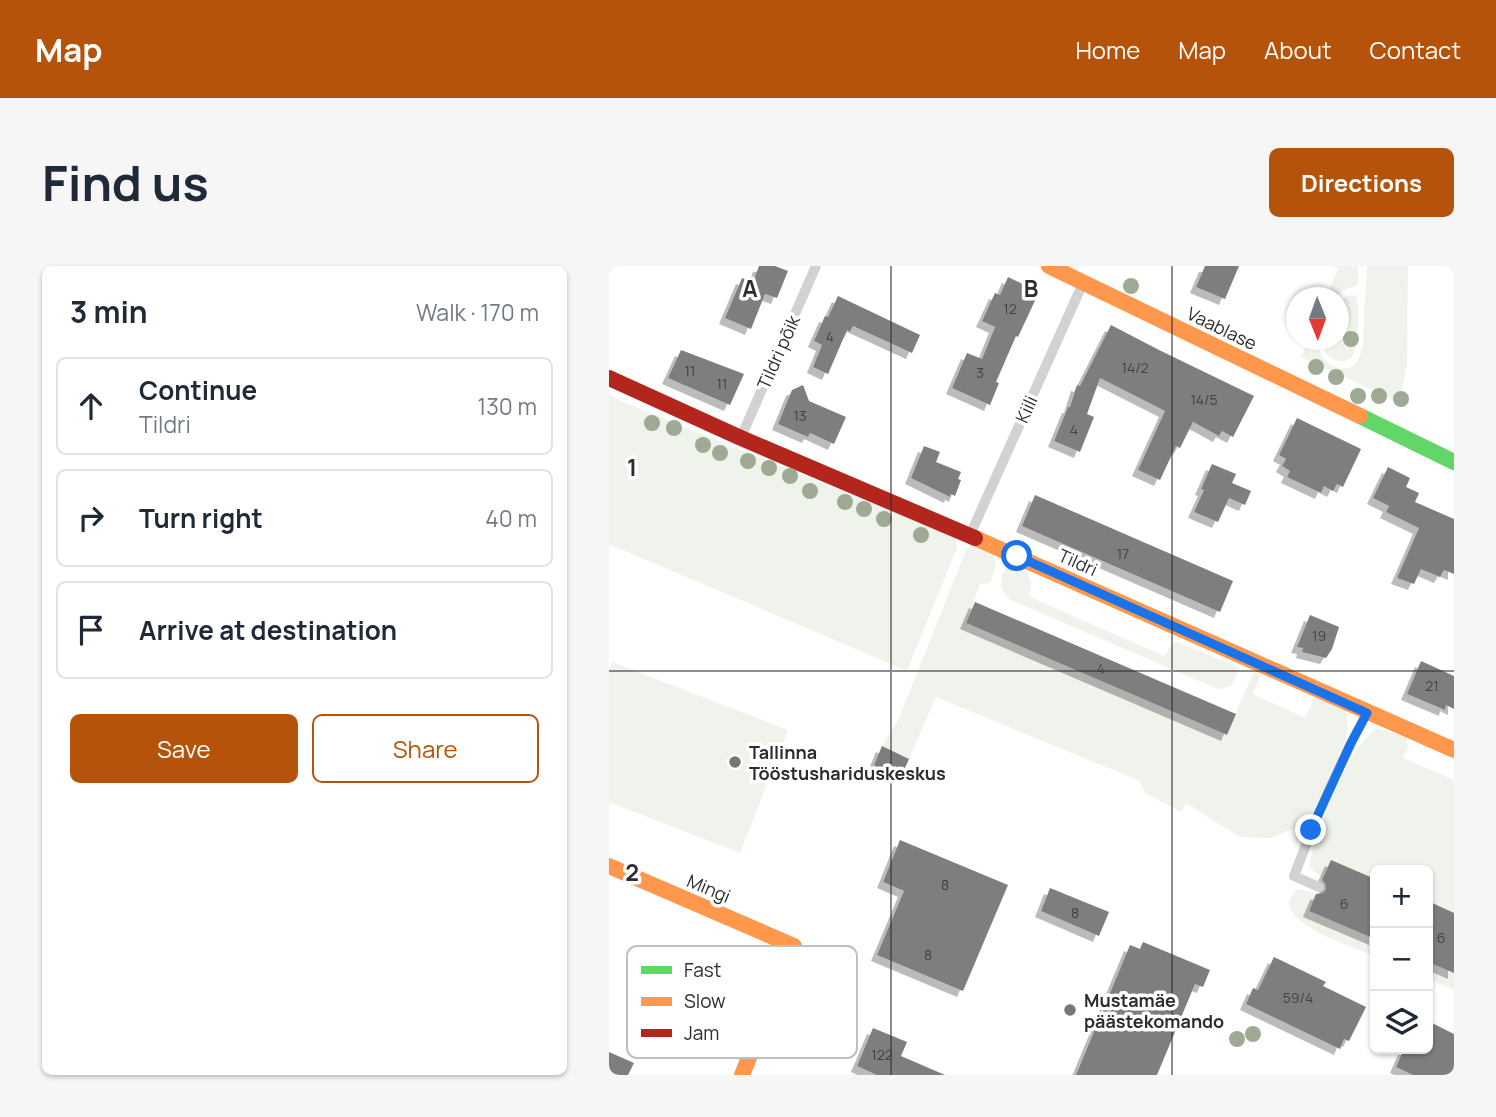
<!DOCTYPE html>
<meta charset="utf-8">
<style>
body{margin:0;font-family:Manrope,sans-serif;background:#f6f6f7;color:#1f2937}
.controls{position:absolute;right:21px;bottom:21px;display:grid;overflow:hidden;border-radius:10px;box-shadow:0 2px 5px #0004}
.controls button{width:63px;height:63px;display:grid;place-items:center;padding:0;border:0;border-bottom:2px solid #e0e1e3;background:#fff;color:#1f2937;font:35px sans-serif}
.compass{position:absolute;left:677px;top:21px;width:63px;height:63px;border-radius:50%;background:#fff;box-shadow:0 2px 5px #0004;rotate:179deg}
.stop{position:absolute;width:21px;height:21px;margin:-16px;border:5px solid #1a73e8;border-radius:50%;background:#fff}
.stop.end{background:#1a73e8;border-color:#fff;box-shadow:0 2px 7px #0008}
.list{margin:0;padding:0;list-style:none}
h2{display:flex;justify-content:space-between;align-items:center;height:91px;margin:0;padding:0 28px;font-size:30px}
h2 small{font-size:23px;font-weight:400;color:#747a83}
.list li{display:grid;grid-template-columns:46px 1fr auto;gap:21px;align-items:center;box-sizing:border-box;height:98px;margin:0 14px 14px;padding:0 14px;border:2px solid #e0e1e3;border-radius:10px}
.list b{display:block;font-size:26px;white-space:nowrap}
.list p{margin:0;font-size:23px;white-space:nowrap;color:#747a83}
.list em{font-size:23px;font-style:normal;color:#747a83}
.actions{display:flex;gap:14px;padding:21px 28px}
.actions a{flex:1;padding:16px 0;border:2px solid #b45309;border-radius:10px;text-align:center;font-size:24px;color:#b45309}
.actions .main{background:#b45309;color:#fff}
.icon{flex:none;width:38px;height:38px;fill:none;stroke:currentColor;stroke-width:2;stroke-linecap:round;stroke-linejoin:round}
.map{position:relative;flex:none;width:845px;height:809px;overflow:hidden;border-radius:10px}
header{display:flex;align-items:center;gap:42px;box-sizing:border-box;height:98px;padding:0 35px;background:#b45309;color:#fff}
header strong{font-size:33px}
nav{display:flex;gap:38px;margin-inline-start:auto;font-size:24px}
.intro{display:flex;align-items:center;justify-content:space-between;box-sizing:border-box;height:168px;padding:0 42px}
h1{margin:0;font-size:49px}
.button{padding:18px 32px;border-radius:10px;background:#b45309;color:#fff;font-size:24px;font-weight:700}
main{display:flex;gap:42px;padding:0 42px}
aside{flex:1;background:#fff;border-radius:10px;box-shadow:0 2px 5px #0004}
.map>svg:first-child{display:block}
.green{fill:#eff3eb}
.building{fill:#7e7e7e;filter:url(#shadow)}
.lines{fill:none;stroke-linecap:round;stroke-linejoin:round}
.lane{stroke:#d2d2d2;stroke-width:10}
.fast{stroke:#63d668;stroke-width:16}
.slow{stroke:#ff974d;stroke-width:16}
.jam{stroke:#b3261e;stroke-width:16}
.tree{fill:#9eaa94}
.route{stroke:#1a73e8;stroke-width:9}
.grid{fill:none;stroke:#2d2d2d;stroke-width:2;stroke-opacity:0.55}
.poi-dot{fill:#767676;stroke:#fff;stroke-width:2.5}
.labels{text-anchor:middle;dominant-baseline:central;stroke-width:7;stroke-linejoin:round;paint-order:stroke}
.number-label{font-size:14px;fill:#414141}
.street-label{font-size:18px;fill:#2d2d2d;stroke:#fff}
.poi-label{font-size:18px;font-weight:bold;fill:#2d2d2d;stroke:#fff;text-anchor:start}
.key{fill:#fff;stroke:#c0c0c0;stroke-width:2}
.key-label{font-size:19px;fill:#2d2d2d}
.grid-label{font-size:23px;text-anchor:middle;font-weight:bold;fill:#2d2d2d;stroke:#fff;stroke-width:7;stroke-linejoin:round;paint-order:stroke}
</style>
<header>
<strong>Map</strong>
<nav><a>Home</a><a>Map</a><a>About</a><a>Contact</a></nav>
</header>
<div class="intro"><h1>Find us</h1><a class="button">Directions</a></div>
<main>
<aside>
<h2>3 min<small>Walk · 170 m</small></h2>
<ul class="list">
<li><svg class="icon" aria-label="ahead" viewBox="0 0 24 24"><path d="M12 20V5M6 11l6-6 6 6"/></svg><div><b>Continue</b><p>Tildri</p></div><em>130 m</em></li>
<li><svg class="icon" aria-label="right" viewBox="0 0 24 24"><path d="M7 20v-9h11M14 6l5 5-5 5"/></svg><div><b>Turn right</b></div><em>40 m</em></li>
<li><svg class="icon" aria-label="arrive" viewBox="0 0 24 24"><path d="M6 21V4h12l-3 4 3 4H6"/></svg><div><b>Arrive at destination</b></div></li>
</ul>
<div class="actions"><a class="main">Save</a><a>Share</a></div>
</aside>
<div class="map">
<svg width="845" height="809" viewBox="0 0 845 809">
<defs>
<filter id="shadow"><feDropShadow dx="-6" dy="6" stdDeviation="0" flood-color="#0004"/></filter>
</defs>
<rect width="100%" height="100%" fill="#fff"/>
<!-- green -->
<g class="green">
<path d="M724,0H749V19L733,25L727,31H717L729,3Z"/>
<path d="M758,0H799L798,99L790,136L692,91L699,74H711C705,99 740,112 749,94C757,80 754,59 755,44C756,29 758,15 758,0Z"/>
<path d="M742,29L747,30C752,47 748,71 745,88C737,100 723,95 716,86L717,74H730V38L736,31Z"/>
<path d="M0,128L12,135L346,271L348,282L298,405L0,278Z"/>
<path d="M363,280L385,289L387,300L381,317L371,318L357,357L617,469L645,406L652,408L644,428L696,452L706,432L737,443L739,463L736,475L700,556L661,572L631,571L577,537L572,546L536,527L531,515L327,431L300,493L273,480L290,452L357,284Z"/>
<path d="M398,299L418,306L422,317L421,331L555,390L566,375L631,402L622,420L612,423L606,422L402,334C388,324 391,313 398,299Z"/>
<path d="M3,396L179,464L131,587L0,536V404Z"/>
<path d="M767,462L797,471L799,481L794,492L845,514V724L819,713V604H766V690C747,682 650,652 690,623L707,628L714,612L701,602C698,583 736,501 748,483C753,475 760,469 767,462Z"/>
</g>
<!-- building -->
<g class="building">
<path d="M150,0H166L179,5L168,32L156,28L142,63L116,52L133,12L144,16Z"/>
<path d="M596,0H630L616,33L587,21Z"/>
<path d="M399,11L430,26L409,71L407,70L387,116L390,117L381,139L343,122L358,87L373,93L386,61L373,55L386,27L391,29Z"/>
<path d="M229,30L311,69L303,87L244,60L241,66L238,64L219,108L204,101L213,79L205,75L216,50L219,51Z"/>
<path d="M502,59L550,84L645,130L624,171L613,165L610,170L584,156L571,182L567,180L551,214L529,204L556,145L491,112L478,148L485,151L471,186L445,175L459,141H461L468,119L471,120Z"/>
<path d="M72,84L135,108L121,139L59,112Z"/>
<path d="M194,119L200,135L237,151L225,178L201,167L199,171L169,158L183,124Z"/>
<path d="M688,152L752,183L734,221L728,218L724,225L715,220L712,227L678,211L681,205L673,200L677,193L670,189Z"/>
<path d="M315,180L331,186L327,196L352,206L349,213L352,214L346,230L342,228L341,231L302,212Z"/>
<path d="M603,198L627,208L623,217L642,225L636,239L620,232L609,256L585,246L595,224L592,223Z"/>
<path d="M779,201L801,212L797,221L810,227L806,236L845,253V308L835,304L831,311L812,303L805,318L788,312L810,262L777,246L780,240L764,232Z"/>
<path d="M426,229L624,315L611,346L413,260Z"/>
<path d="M366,336L627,448L618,469L357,357Z"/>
<path d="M701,349L730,361L723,383L717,392L693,386L694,382L688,381Z"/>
<path d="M812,395L845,410V443L837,439L836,444L798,428Z"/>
<path d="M273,480L300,493L292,511L265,499Z"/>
<path d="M291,574L399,619L354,725L268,689L295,625L274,616Z"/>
<path d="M722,594L766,613V673L700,645L707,628L714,627L717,623L716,617L713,614Z"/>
<path d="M441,622L500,646L490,670L432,645Z"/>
<path d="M819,635L845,647V707L819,696Z"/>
<path d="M534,676L601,704L594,721L586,718L548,809H467L521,679L531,683Z"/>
<path d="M665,691L717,716L714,720L757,741L740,775L735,773L731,783L637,738L644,722L649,724Z"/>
<path d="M819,755L845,768V809H804L787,801L795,783H819Z"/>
<path d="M264,762L298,776L292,790L336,809H268L248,800Z"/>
<path d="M0,786L25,797L19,809H0Z"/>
</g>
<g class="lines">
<!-- lane -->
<g class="lane">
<path d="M133,169L207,0"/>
<path d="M361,269L474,17"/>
<path d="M710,621L685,610C706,554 729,499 758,447"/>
</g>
<!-- fast -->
<path class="fast" d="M751,150L845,196"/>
<!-- slow -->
<g class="slow">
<path d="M440,0L751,150"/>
<path d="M366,272L845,484"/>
<path d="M0,600L185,680L133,809"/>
</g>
<!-- jam -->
<path class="jam" d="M0,112L132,172L366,272"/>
</g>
<!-- trees -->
<g class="tree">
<circle cx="522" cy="20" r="8"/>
<circle cx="742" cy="73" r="8"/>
<circle cx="707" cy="101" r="8"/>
<circle cx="727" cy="111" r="8"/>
<circle cx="749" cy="130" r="8"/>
<circle cx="770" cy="130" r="8"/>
<circle cx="792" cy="133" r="8"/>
<circle cx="43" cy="157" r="8"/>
<circle cx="65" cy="162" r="8"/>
<circle cx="94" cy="179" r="8"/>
<circle cx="111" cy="187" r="8"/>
<circle cx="139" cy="195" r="8"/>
<circle cx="160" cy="202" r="8"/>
<circle cx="181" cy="210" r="8"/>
<circle cx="201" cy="225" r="8"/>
<circle cx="236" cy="236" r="8"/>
<circle cx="255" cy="243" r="8"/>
<circle cx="275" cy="253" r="8"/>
<circle cx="312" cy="269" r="8"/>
<circle cx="644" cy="768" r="8"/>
<circle cx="628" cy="773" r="8"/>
</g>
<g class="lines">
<!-- route -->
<path class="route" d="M408,290L758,447L742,477L702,564"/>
</g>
<!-- grid -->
<path class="grid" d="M282,0V809M563,0V809M0,405H845"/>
<!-- markers -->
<g class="poi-dot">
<circle cx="126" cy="496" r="7"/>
<circle cx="461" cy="744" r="7"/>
</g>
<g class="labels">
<!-- number labels -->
<g class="number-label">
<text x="401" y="42">12</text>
<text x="221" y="70">4</text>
<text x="526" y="101">14/2</text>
<text x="81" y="104">11</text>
<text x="371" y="106">3</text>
<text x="113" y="117">11</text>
<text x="595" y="133">14/5</text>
<text x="191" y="149">13</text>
<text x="465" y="163">4</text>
<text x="514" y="287">17</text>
<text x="710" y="369">19</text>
<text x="492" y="402">4</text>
<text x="823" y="419">21</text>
<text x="336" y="618">8</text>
<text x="735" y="637">6</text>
<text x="466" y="646">8</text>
<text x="832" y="671">6</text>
<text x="319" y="688">8</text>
<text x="689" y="731">59/4</text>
<text x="273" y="788">122</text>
</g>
<!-- street labels -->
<g class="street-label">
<text transform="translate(613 62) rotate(26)">Vaablase</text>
<text transform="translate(169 86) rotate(-66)">Tildri põik</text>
<text transform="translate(417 143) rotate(-66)">Kiili</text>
<text transform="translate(469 296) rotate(24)">Tildri</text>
<text transform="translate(100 622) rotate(23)">Mingi</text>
</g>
<!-- poi labels -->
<g class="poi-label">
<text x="140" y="486">Tallinna<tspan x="140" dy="21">Tööstushariduskeskus</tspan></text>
<text x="475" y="734">Mustamäe<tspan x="475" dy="21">päästekomando</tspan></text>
</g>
</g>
<!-- legend -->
<rect x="18" y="680" width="230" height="112" rx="10" class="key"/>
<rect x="32" y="700" width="31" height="8" fill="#63d668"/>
<rect x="32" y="731" width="31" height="9" fill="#ff974d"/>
<rect x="32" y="763" width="31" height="8" fill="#b3261e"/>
<g class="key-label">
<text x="75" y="711">Fast</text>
<text x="75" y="742">Slow</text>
<text x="75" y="774">Jam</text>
</g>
<g class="grid-label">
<text x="141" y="31">A</text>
<text x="422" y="31">B</text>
<text x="23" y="210">1</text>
<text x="23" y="615">2</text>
</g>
</svg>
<div class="controls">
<button>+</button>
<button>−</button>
<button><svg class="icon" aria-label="layers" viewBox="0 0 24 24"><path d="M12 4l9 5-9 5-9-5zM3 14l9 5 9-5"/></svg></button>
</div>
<svg class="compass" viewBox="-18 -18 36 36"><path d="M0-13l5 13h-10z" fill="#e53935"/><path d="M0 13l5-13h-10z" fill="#747a83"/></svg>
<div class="stop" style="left:408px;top:290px"></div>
<div class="stop end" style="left:702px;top:564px"></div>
</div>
</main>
